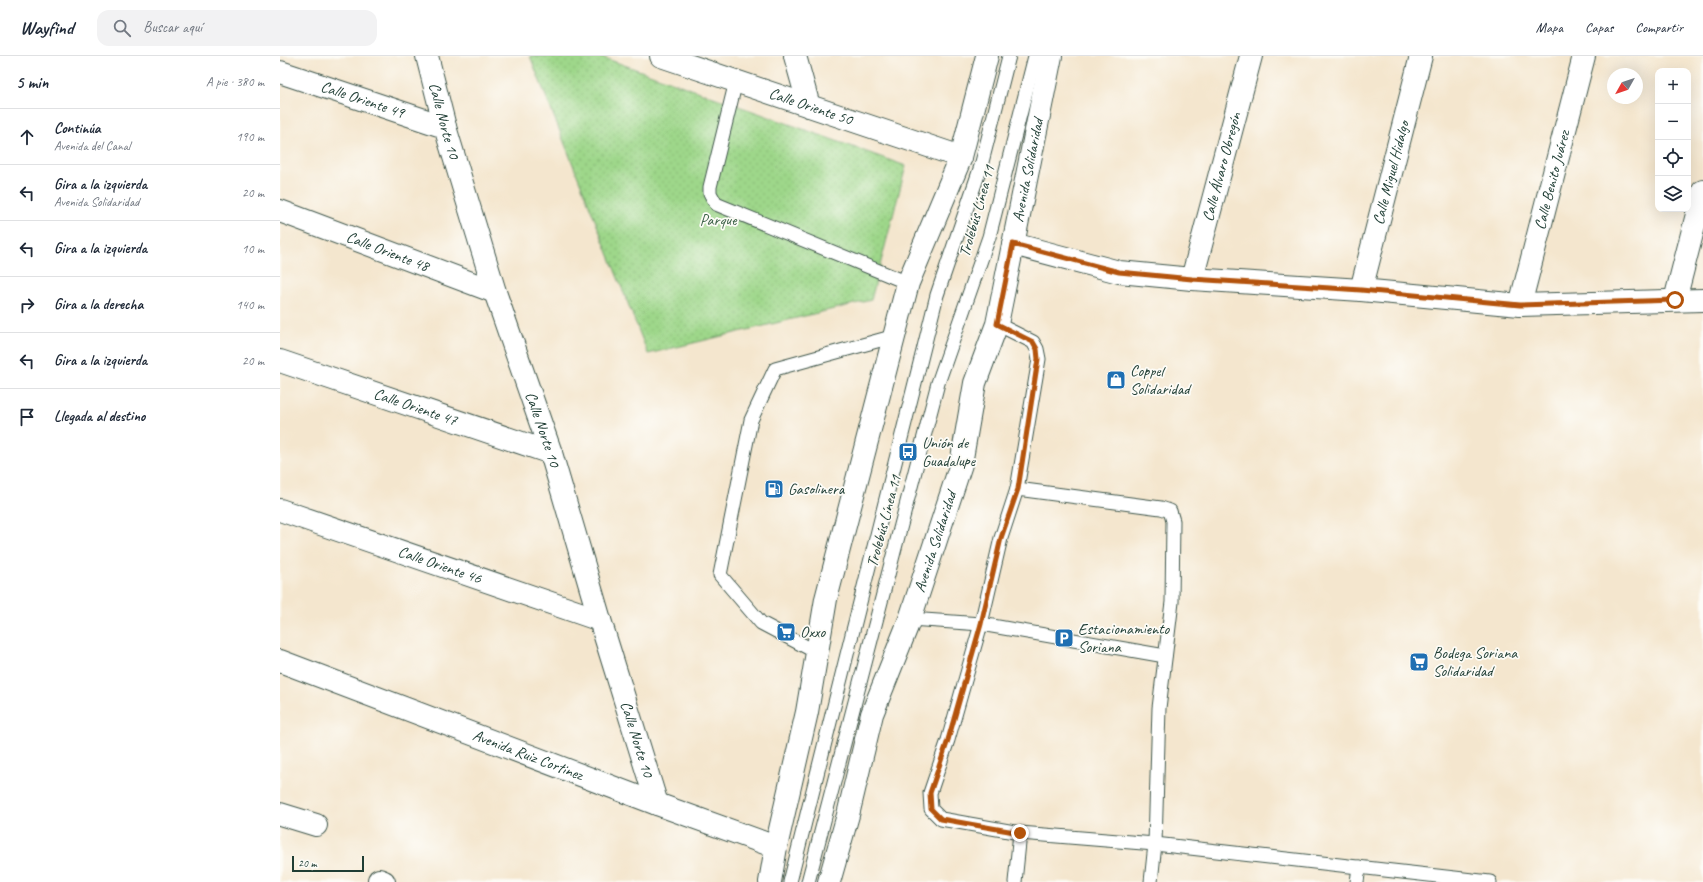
<!DOCTYPE html>
<html lang="es">
<meta charset="utf-8">
<style>
body{margin:0;font-family:Caveat,sans-serif;background:#f2f2f3;color:#1f2937}
.controls{position:absolute;right:12px;top:12px;display:grid;overflow:hidden;border-radius:8px;box-shadow:0 4px 16px #0002}
.controls button{width:36px;height:36px;display:grid;place-items:center;padding:0;border:0;border-bottom:1px solid #e0e1e3;background:#fff;color:#1f2937;font:20px sans-serif}
.compass{position:absolute;left:1327px;top:12px;width:36px;height:36px;border-radius:50%;background:#fff;box-shadow:0 4px 16px #0002;rotate:230deg}
.scale{position:absolute;left:12px;bottom:10px;width:72px;box-sizing:border-box;padding-left:4px;border:2px solid #1f3d34;border-top:0;font-size:11px;line-height:14px;white-space:nowrap;color:#1f3d34;-webkit-text-stroke:3px #fdfcf7;paint-order:stroke}
.stop{position:absolute;width:12px;height:12px;margin:-9px;border:3px solid #b45309;border-radius:50%;background:#fff}
.stop.end{background:#b45309;border-color:#fff;box-shadow:0 1px 4px #0008}
.list{margin:0;padding:0;list-style:none}
h2{display:flex;justify-content:space-between;align-items:center;height:52px;margin:0;padding:0 16px;font-size:17px}
h2 small{font-size:13px;font-weight:400;color:#747a83}
.list li{display:grid;grid-template-columns:26px 1fr auto;gap:12px;align-items:center;box-sizing:border-box;height:56px;padding:0 16px;border-top:1px solid #e0e1e3}
.list b{display:block;font-size:15px;white-space:nowrap}
.list p{margin:0;font-size:13px;white-space:nowrap;color:#747a83}
.list em{font-size:13px;font-style:normal;color:#747a83}
.icon{flex:none;width:22px;height:22px;fill:none;stroke:currentColor;stroke-width:2;stroke-linecap:round;stroke-linejoin:round}
.map{position:relative;flex:none;width:1423px;height:826px;overflow:hidden}
header{display:flex;align-items:center;gap:24px;box-sizing:border-box;height:56px;padding:0 20px;background:#fff;border-bottom:1px solid #e0e1e3}
header strong{font-size:19px}
nav{display:flex;gap:22px;margin-inline-start:auto;font-size:14px}
.search{width:280px;height:36px;background:#f2f2f3;display:flex;align-items:center;gap:10px;box-sizing:border-box;padding:0 14px;border-radius:12px;color:#747a83;font-size:15px}
main{display:flex}
aside{flex:1;background:#fff}
.map>svg:first-child{display:block}
.park{fill:url(#park-dots);stroke:#5e8a5f}
.lines{fill:none;stroke-linecap:round;stroke-linejoin:round}
.lane-casing{stroke:#3f564b;stroke-width:15}
.street-casing{stroke:#3f564b;stroke-width:24}
.secondary-casing{stroke:#3f564b;stroke-width:24}
.lane{stroke:#fff;stroke-width:13}
.street{stroke:#fff;stroke-width:22}
.secondary{stroke:#fff;stroke-width:22}
.route{stroke:#b45309;stroke-width:5}
.labels{text-anchor:middle;dominant-baseline:central;stroke-width:3.5;stroke-linejoin:round;paint-order:stroke}
.street-label{font-size:16px;fill:#1f3d34;stroke:#fdfcf7}
.park-label{font-size:16px;fill:#3f644a;stroke:#fdfcf7}
.poi-label{font-size:16px;fill:#1f3d34;stroke:#fdfcf7;text-anchor:start}
</style>
<header>
<strong>Wayfind</strong>
<div class="search"><svg class="icon" aria-label="search" viewBox="0 0 24 24"><circle cx="10" cy="10" r="6"/><path d="M15 15l6 6"/></svg>Buscar aquí</div>
<nav><a>Mapa</a><a>Capas</a><a>Compartir</a></nav>
</header>
<main>
<aside>
<h2>5 min<small>A pie · 380 m</small></h2>
<ul class="list">
<li><svg class="icon" aria-label="ahead" viewBox="0 0 24 24"><path d="M12 20V5M6 11l6-6 6 6"/></svg><div><b>Continúa</b><p>Avenida del Canal</p></div><em>190 m</em></li>
<li><svg class="icon" aria-label="left" viewBox="0 0 24 24"><path d="M17 20v-9H6M10 6l-5 5 5 5"/></svg><div><b>Gira a la izquierda</b><p>Avenida Solidaridad</p></div><em>20 m</em></li>
<li><svg class="icon" aria-label="left" viewBox="0 0 24 24"><path d="M17 20v-9H6M10 6l-5 5 5 5"/></svg><div><b>Gira a la izquierda</b></div><em>10 m</em></li>
<li><svg class="icon" aria-label="right" viewBox="0 0 24 24"><path d="M7 20v-9h11M14 6l5 5-5 5"/></svg><div><b>Gira a la derecha</b></div><em>140 m</em></li>
<li><svg class="icon" aria-label="left" viewBox="0 0 24 24"><path d="M17 20v-9H6M10 6l-5 5 5 5"/></svg><div><b>Gira a la izquierda</b></div><em>20 m</em></li>
<li><svg class="icon" aria-label="arrive" viewBox="0 0 24 24"><path d="M6 21V4h12l-3 4 3 4H6"/></svg><div><b>Llegada al destino</b></div></li>
</ul>
</aside>
<div class="map">
<svg width="1423" height="826" viewBox="0 0 1423 826">
<defs>
<pattern id="park-dots" width="8" height="8" patternUnits="userSpaceOnUse"><rect width="8" height="8" fill="#9ed78a"/><path d="M2 2h.1M6 6h.1" fill="none" stroke="#88b978" stroke-width="1.8" stroke-linecap="round"/></pattern>
</defs>
<rect width="100%" height="100%" fill="#fdfcf7"/>
<filter id="ink" filterUnits="userSpaceOnUse"><feTurbulence type="fractalNoise" baseFrequency=".025" numOctaves="2"/><feDisplacementMap in="SourceGraphic" scale="8" xChannelSelector="R" yChannelSelector="G"/><feConvolveMatrix kernelMatrix="1 2 1 2 8 2 1 2 1" color-interpolation-filters="sRGB"/></filter>
<filter id="wash" filterUnits="userSpaceOnUse"><feTurbulence type="fractalNoise" baseFrequency=".012" numOctaves="4" result="noise"/><feDisplacementMap in="SourceGraphic" scale="16" xChannelSelector="R" yChannelSelector="G"/><feGaussianBlur stdDeviation="0.9" result="paint"/><feColorMatrix in="noise" values="0 0 0 0 0 0 0 0 0 0 0 0 0 0 0 0 0 1.4 0 .05"/><feComposite in="paint" operator="in"/></filter>
<g filter="url(#wash)">
<rect width="100%" height="100%" fill="#f4e6ce"/>
<!-- park -->
<path class="park" d="M250,0H319L626,110L591,244L368,298Z"/>
</g>
<g filter="url(#ink)">
<g class="lines">
<!-- lane casing -->
<g class="lane-casing">
<g id="lane">
<path d="M456,25L430,131V137L436,148L628,227"/>
<path d="M717,268L753,286L757,293L759,303L737,433L721,482L701,568L668,684L650,737L651,753L661,763L740,777L875,788L1210,826"/>
<path d="M737,433L881,452L890,455L893,465L892,546L879,652L875,788L871,826"/>
<path d="M630,563L701,568L885,600"/>
<path d="M538,597L481,567L440,519L471,364L495,313L615,280"/>
<path d="M510,826L657,239L701,110L729,0"/>
<path d="M528,826L658,327L709,181L755,0"/>
<path d="M735,826L740,777"/>
<path d="M1077,826L1079,811"/>
</g>
</g>
<!-- street casing -->
<g class="street-casing">
<g id="street">
<path id="s1" d="M147,0L165,71L215,236L271,397L320,564L377,748"/>
<path id="s2" d="M381,0L681,101"/>
<path d="M515,0L529,50"/>
<path id="s3" d="M0,16L165,71"/>
<path id="s4" d="M0,155L215,236"/>
<path d="M733,188L839,216L912,223L1081,234L1240,249L1423,244"/>
<path id="s5" d="M912,223L971,0"/>
<path id="s6" d="M1081,234L1141,0"/>
<path d="M1395,244L1423,135"/>
<path id="s7" d="M1240,249L1304,0"/>
<path id="s8" d="M0,305L271,397"/>
<path id="s9" d="M0,454L320,564"/>
<path id="s10" d="M0,605L377,748L496,791"/>
<path d="M0,758L36,769"/>
<path d="M99,824L104,826"/>
</g>
</g>
<!-- secondary casing -->
<g class="secondary-casing">
<g id="secondary">
<path d="M490,826L496,791L527,656L546,543L628,227L681,101L707,0"/>
<path id="s11" d="M549,826L568,759L592,658L630,563L681,408L695,327L717,268L771,0"/>
</g>
</g>
<!-- lane -->
<use href="#lane" class="lane"/>
<!-- street -->
<use href="#street" class="street"/>
<!-- secondary -->
<use href="#secondary" class="secondary"/>
</g>
</g>
<g class="lines" filter="url(#ink)">
<!-- route -->
<path class="route" d="M740,777L661,763L651,753L650,737L668,684L701,568L721,482L738,433L758,303L757,293L753,286L717,268L733,188L839,216L912,223L1081,234L1240,249L1395,244"/>
</g>
<!-- icons -->
<defs>
<g id="shop-square" transform="scale(1)"><rect x="-9" y="-9" width="18" height="18" rx="4" fill="#1f6fb2" stroke="#fdfcf7"/><path d="M-5-2.5h2.3a2.7 3.5 0 0 1 5.4 0H5L5.5 6h-11ZM-1.5-2.5h3a1.5 2.3 0 0 0-3 0Z" fill="#fff"/></g>
<g id="bus-square" transform="scale(1)"><rect x="-9" y="-9" width="18" height="18" rx="4" fill="#1f6fb2" stroke="#fdfcf7"/><path d="M-5-6H5V4H4V6H2V4H-2V6H-4V4H-5ZM-3.5-4V0h7V-4ZM-3.5 1.2v1.5H-2V1.2ZM2 1.2v1.5H3.5V1.2Z" fill="#fff"/></g>
<g id="fuel-square" transform="scale(1)"><rect x="-9" y="-9" width="18" height="18" rx="4" fill="#1f6fb2" stroke="#fdfcf7"/><path d="M-5.5-6h7V0h2V4h1.3V-2.5L3-4.5l.8-.8L6-3V5H2.5V1h-1V6h-7ZM-4.2-4.7v3.2H.2V-4.7Z" fill="#fff"/></g>
<g id="supermarket-square" transform="scale(1)"><rect x="-9" y="-9" width="18" height="18" rx="4" fill="#1f6fb2" stroke="#fdfcf7"/><path d="M-6-5.5h2.5l.6 2H6L4.5 2H-2.5L-4.4-4H-6ZM-1.5 3.2a1.3 1.3 0 1 0 .1 0ZM3 3.2a1.3 1.3 0 1 0 .1 0Z" fill="#fff"/></g>
<g id="parking-square" transform="scale(1)"><rect x="-9" y="-9" width="18" height="18" rx="4" fill="#1f6fb2" stroke="#fdfcf7"/><path d="M-3.5-5.5H1a3.5 3.5 0 0 1 0 7H-1V5.5H-3.5ZM-1-3.4V-.6H.8a1.4 1.4 0 0 0 0-2.8Z" fill="#fff"/></g>
</defs>
<g fill-rule="evenodd">
<use href="#shop-square" x="836" y="324"/>
<use href="#bus-square" x="628" y="396"/>
<use href="#fuel-square" x="494" y="433"/>
<use href="#supermarket-square" x="506" y="576"/>
<use href="#parking-square" x="784" y="582"/>
<use href="#supermarket-square" x="1139" y="606"/>
</g>
<g class="labels">
<!-- street labels -->
<g class="street-label">
<text stroke="none"><textPath href="#s3" startOffset="87">Calle Oriente 49</textPath></text>
<text stroke="none"><textPath href="#s2" startOffset="158">Calle Oriente 50</textPath></text>
<text stroke="none"><textPath href="#s1" startOffset="67">Calle Norte 10</textPath></text>
<text stroke="none"><textPath href="#s5" startOffset="116">Calle Álvaro Obregón</textPath></text>
<text stroke="none"><textPath href="#s11" startOffset="741">Avenida Solidaridad</textPath></text>
<text stroke="none"><textPath href="#s6" startOffset="121">Calle Miguel Hidalgo</textPath></text>
<text stroke="none"><textPath href="#s7" startOffset="129">Calle Benito Juárez</textPath></text>
<text transform="translate(697 155) rotate(-74)">Trolebús Línea 11</text>
<text stroke="none"><textPath href="#s4" startOffset="115">Calle Oriente 48</textPath></text>
<text stroke="none"><textPath href="#s8" startOffset="143">Calle Oriente 47</textPath></text>
<text stroke="none"><textPath href="#s1" startOffset="391">Calle Norte 10</textPath></text>
<text transform="translate(604 465) rotate(-75)">Trolebús Línea 11</text>
<text stroke="none"><textPath href="#s11" startOffset="357">Avenida Solidaridad</textPath></text>
<text stroke="none"><textPath href="#s9" startOffset="169">Calle Oriente 46</textPath></text>
<text stroke="none"><textPath href="#s1" startOffset="715">Calle Norte 10</textPath></text>
<text stroke="none"><textPath href="#s10" startOffset="265">Avenida Ruiz Cortinez</textPath></text>
</g>
<!-- park labels -->
<g class="park-label">
<text x="438" y="164">Parque</text>
</g>
<!-- poi labels -->
<g class="poi-label">
<text x="850" y="315">Coppel<tspan x="850" dy="18">Solidaridad</tspan></text>
<text x="642" y="387">Unión de<tspan x="642" dy="18">Guadalupe</tspan></text>
<text x="508" y="433">Gasolinera</text>
<text x="798" y="573">Estacionamiento<tspan x="798" dy="18">Soriana</tspan></text>
<text x="520" y="576">Oxxo</text>
<text x="1153" y="597">Bodega Soriana<tspan x="1153" dy="18">Solidaridad</tspan></text>
</g>
</g>
</svg>
<div class="controls">
<button>+</button>
<button>−</button>
<button><svg class="icon" aria-label="locate" viewBox="0 0 24 24"><circle cx="12" cy="12" r="6"/><path d="M12 2v4M12 18v4M2 12h4M18 12h4"/></svg></button>
<button><svg class="icon" aria-label="layers" viewBox="0 0 24 24"><path d="M12 4l9 5-9 5-9-5zM3 14l9 5 9-5"/></svg></button>
</div>
<svg class="compass" viewBox="-18 -18 36 36"><path d="M0-13l5 13h-10z" fill="#e53935"/><path d="M0 13l5-13h-10z" fill="#747a83"/></svg>
<div class="scale">20 m</div>
<div class="stop" style="left:1395px;top:244px"></div>
<div class="stop end" style="left:740px;top:777px"></div>
</div>
</main>
